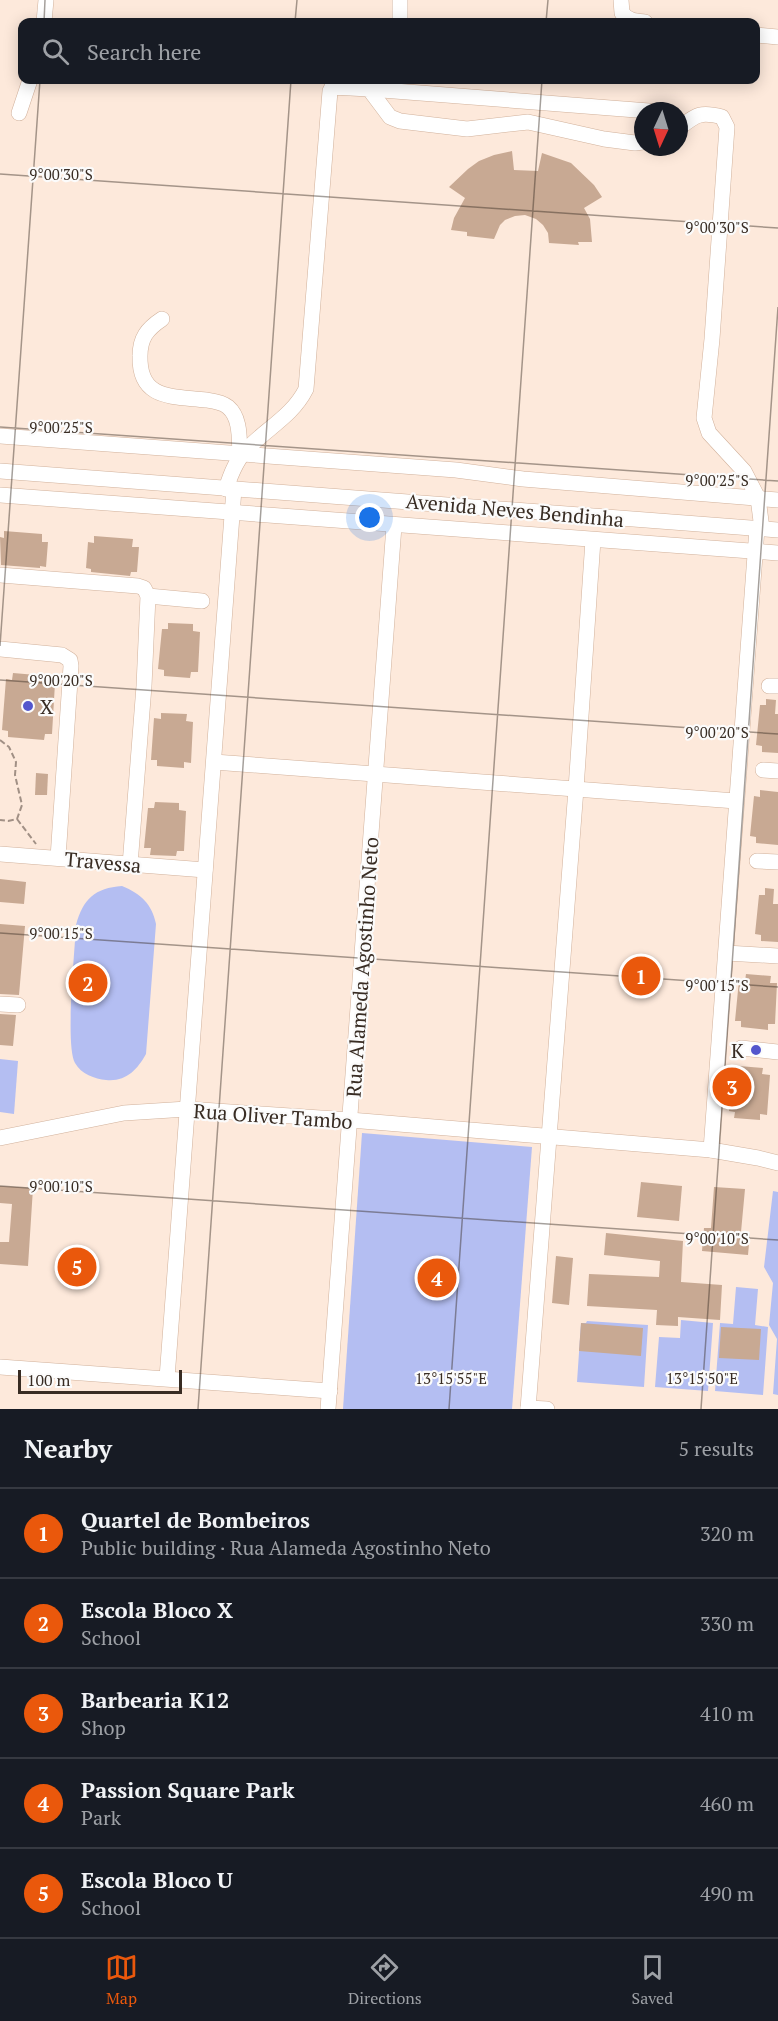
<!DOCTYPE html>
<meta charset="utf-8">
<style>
body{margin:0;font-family:"PT Serif",serif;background:#242831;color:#f1f3f6}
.compass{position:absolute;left:634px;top:102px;width:54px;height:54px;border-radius:50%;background:#171b24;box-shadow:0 3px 15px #0003;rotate:184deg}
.scale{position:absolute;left:18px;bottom:15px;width:164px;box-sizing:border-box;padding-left:6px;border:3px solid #382c23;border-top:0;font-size:16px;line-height:21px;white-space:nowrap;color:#382c23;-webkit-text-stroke:4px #fbfbfb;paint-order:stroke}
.you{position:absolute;left:370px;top:518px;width:21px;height:21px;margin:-15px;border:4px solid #fff;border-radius:50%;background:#1a73e8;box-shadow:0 0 0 9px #1a73e833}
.badge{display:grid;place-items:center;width:39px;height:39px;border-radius:50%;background:#ea580c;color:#fff;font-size:20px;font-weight:700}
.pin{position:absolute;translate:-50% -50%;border:3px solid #fff;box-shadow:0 2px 6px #0006}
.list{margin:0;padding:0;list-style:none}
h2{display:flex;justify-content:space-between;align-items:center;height:78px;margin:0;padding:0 24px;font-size:26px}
h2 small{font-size:20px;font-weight:400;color:#9ea1a6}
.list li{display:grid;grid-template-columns:39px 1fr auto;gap:18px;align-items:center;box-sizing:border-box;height:90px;padding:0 24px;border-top:2px solid #363941}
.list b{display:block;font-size:22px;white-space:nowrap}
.list p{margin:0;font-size:20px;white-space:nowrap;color:#9ea1a6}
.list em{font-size:20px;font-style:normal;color:#9ea1a6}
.icon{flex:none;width:33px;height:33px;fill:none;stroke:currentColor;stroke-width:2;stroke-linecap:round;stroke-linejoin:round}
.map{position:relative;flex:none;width:778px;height:1409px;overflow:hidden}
.search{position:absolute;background:#171b24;box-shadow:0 3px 15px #0003;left:18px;right:18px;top:18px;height:66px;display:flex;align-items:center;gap:15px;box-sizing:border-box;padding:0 21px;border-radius:12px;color:#9ea1a6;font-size:22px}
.sheet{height:528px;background:#171b24}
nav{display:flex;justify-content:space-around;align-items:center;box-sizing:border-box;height:84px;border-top:2px solid #363941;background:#171b24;font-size:16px;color:#9ea1a6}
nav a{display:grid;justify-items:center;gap:3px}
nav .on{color:#ea580c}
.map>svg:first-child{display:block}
.green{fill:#b4bef2}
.building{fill:#c8a993}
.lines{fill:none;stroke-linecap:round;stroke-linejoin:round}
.minor-casing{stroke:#d1b19b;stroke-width:16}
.path{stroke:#a19085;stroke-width:2;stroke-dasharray:6 3;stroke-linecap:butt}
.minor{stroke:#fff;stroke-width:15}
.ticks{fill:none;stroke:#382c23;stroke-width:1.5;stroke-opacity:0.45}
.poi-dot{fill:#5356cd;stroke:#fbfbfb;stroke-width:2}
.labels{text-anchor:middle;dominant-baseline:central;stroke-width:4.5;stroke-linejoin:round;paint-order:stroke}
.street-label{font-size:20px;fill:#382c23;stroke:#fbfbfb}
.poi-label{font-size:20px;fill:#382c23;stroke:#fbfbfb;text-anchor:start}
.ticks-label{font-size:15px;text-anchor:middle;fill:#382c23;stroke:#fbfbfb;stroke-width:4.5;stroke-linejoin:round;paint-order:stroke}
</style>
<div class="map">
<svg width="778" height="1409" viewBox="0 0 778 1409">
<rect width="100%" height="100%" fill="#fde9db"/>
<!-- green -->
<g class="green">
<path d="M122,886C141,894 152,904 156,924L146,1054C137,1070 126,1082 106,1080C95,1079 81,1074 75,1063C65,1046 75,950 76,925C83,899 95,888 122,886Z"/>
<path d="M0,1059L18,1061L14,1114L0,1112Z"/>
<path d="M362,1133L532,1147L512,1409H343Z"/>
<path d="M773,1191L778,1192V1395L773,1394L777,1339L769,1325L773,1283L764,1267Z"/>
<path d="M736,1287L758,1289L755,1325L768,1327L763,1395L715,1391L720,1323L733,1324Z"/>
<path d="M681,1320L713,1323L708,1391L655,1387L659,1337L680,1338Z"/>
<path d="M587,1321L648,1325L644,1387L577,1382L581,1323H586Z"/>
</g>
<!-- building -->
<g class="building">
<path d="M512,151L514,170L538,171L542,153L571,163L594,185L602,197L584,208L590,219L592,242H578L579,245L549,243L548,233L543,225L536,219L525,215L515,216L505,220L500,225L494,239L467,236V232L451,230L454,218L465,198L449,187L468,169L479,161L494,155Z"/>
<path d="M4,531L42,534V542H48L46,567L40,566V568L1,565L0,537L4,538Z"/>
<path d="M94,536L133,539L132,547H139L137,572H131L130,576L91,572V569L86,568L88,542L94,543Z"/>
<path d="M168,623L193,624V631L200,632L198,672H191L190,678L164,676V670L158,669L162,629H168Z"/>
<path d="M13,673L48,676V683H55L52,734H45L44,740L8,737V731L2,730L6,679L12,680Z"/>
<path d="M766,699L776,700L775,714H778V753L762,752V746L756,745L760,705H766Z"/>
<path d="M161,713L187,714L186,721L193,722L191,763L184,762V768L157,766V760H151L154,718L161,719Z"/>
<path d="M36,773L48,774L47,795H35Z"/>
<path d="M760,790L778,792V845L756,843V837L750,836L754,796L760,797Z"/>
<path d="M155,802L179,803V810L186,811L184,851H177L176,856L150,855L151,848H144L148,808H154Z"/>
<path d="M0,879L26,882L24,904L0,902Z"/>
<path d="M765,888L774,889L773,904H778V942L761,941V935L755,934L759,895H765Z"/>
<path d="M0,924L25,926L19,995L0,994Z"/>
<path d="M746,974L771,976L770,983H777L775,1024H768V1030L741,1027V1021H735L739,980L745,981Z"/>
<path d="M0,1014L16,1015L13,1046L0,1045Z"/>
<path d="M739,1066L763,1068L762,1074L770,1075L767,1115L760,1114V1120L734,1118L735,1112L729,1111L732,1072H739Z"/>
<path d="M641,1182L682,1186L679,1221L637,1217Z"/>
<path d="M0,1186L33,1188L28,1266L0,1264V1242H9L12,1204L0,1203Z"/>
<path d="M714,1187L745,1189L741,1232L750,1233L748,1255L702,1251L704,1228H711Z"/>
<path d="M606,1233L683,1241L681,1282L722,1285L720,1320L678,1317V1326L656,1325L657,1310L587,1306L589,1274L659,1277L660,1261L604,1255Z"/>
<path d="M556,1256L573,1258L569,1305L552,1303Z"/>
<path d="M581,1323L643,1328L641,1356L579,1351Z"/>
<path d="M721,1327L761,1329L759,1360L719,1358Z"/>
</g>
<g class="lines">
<!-- minor casing -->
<g class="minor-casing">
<g id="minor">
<path d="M400,0V22"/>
<path d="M621,0L622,13C629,21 635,21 645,22"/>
<path d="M44,22L46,0"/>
<path d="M756,35L778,37"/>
<path d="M369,89L649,111"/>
<path d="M19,113L30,80"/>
<path d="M679,128C696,115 700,111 722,117L727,127L712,339L704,418L709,433L744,471L758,498L762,529"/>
<path d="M162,319C147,329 140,338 140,356C139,400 172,396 206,400C213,401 222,402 228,407C241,418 239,439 240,455"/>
<path d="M0,436L456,470L523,479L778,500"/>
<path d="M0,471L778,530"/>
<path d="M226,489C231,473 237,458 249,447C269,427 293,415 306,389L330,91L332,87L369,89L390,117L400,121L467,129L528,122L604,139L635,143L643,142"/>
<path d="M0,495L778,553"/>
<path d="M0,575L138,586L144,588L148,596L144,686L130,865"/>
<path d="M148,596L202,601"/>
<path d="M0,649L62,655L70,660L71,666L58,858"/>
<path d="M769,686H778"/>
<path d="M214,762L736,801"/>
<path d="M763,770L778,771"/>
<path d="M0,854L205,870"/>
<path d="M757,861L778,862"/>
<path d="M726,953L778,956"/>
<path d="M0,1004L18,1005"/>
<path d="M741,1048L778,1052"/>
<path d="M0,1138L124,1113L187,1109L350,1120L711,1150L758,1158L778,1163"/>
<path d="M711,1150L757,528"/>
<path d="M0,1367L330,1391"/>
<path d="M167,1378L234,489"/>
<path d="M528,1408L547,1409"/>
<path d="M328,1409L394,526"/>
<path d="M528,1409L576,789L593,540"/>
</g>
</g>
<!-- path -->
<g class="path">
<path d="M0,740L9,747L16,762L15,775L22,805L17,819L8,821L0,820"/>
<path d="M17,819L36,844"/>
</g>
<!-- minor -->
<use href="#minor" class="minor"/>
</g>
<!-- ticks -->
<path class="ticks" d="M44,22L45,0M295,22L297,0M546,22L548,0M0,174L778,228M0,427L778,481M0,646L40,80M0,680L778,734M0,933L778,987M0,1186L778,1240M198,1409L291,80M449,1409L542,80M701,1409L778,307"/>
<!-- markers -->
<g class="poi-dot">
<circle cx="28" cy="706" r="6"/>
<circle cx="756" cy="1050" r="6"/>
</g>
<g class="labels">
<!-- street labels -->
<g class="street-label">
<text transform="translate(515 510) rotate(5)">Avenida Neves Bendinha</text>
<text transform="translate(103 862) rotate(5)">Travessa</text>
<text transform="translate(362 967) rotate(-86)">Rua Alameda Agostinho Neto</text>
<text transform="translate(273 1116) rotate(4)">Rua Oliver Tambo</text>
</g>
<!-- poi labels -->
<g class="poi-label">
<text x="40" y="706">X</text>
<text x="744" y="1050" text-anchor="end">K</text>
</g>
</g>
<g class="ticks-label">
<text x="61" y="180">9°00'30"S</text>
<text x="717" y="233">9°00'30"S</text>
<text x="61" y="433">9°00'25"S</text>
<text x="717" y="486">9°00'25"S</text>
<text x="61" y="686">9°00'20"S</text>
<text x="717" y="738">9°00'20"S</text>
<text x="61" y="939">9°00'15"S</text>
<text x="717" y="991">9°00'15"S</text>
<text x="61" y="1192">9°00'10"S</text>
<text x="717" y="1244">9°00'10"S</text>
<text x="451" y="1384">13°15'55"E</text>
<text x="702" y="1384">13°15'50"E</text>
</g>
</svg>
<svg class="compass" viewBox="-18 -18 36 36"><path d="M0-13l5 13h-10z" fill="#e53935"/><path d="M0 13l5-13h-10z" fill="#9ea1a6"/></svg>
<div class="scale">100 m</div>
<div class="you"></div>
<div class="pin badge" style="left:641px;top:976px">1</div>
<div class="pin badge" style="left:88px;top:983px">2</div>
<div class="pin badge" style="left:732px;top:1087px">3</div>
<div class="pin badge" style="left:437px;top:1278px">4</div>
<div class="pin badge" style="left:77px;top:1267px">5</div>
<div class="search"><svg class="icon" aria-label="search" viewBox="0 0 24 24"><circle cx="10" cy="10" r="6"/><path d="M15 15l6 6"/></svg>Search here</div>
</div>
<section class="sheet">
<h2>Nearby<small>5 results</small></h2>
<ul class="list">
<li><span class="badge">1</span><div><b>Quartel de Bombeiros</b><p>Public building · Rua Alameda Agostinho Neto</p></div><em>320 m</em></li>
<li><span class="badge">2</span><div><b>Escola Bloco X</b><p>School</p></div><em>330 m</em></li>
<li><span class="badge">3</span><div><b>Barbearia K12</b><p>Shop</p></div><em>410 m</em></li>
<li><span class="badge">4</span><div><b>Passion Square Park</b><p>Park</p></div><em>460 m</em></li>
<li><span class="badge">5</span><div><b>Escola Bloco U</b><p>School</p></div><em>490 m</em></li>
</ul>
</section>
<nav>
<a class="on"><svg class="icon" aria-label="map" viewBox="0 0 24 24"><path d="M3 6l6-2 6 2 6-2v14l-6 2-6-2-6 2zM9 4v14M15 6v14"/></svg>Map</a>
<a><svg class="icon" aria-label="directions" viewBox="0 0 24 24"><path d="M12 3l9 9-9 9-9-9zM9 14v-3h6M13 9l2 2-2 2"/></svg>Directions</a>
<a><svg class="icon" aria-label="saved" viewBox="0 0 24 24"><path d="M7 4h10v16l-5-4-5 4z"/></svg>Saved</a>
</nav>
